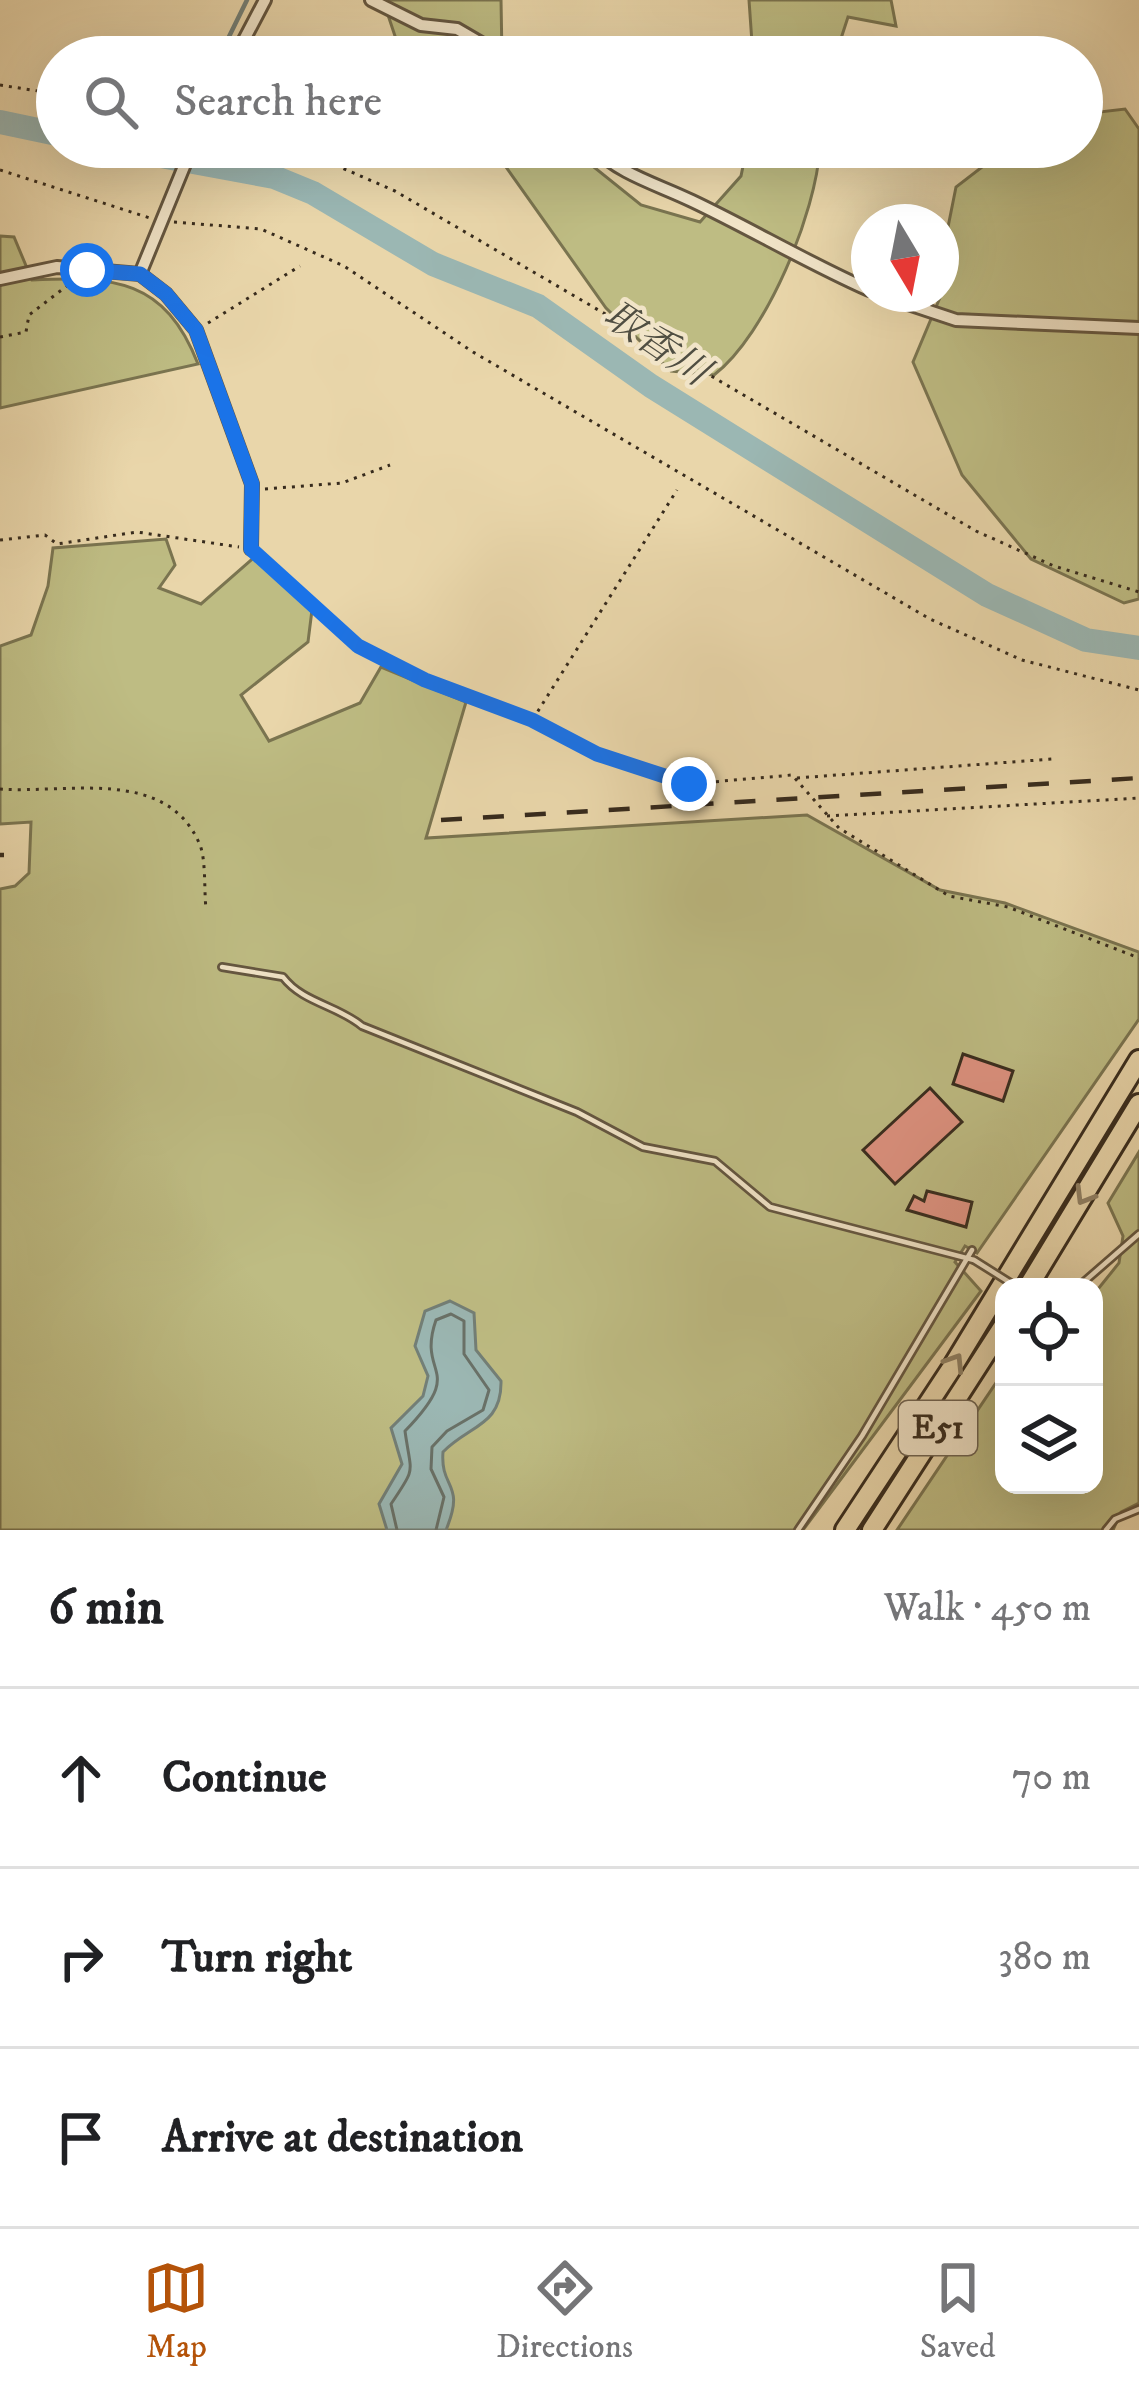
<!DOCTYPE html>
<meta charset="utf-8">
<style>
body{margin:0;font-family:"IM FELL DW Pica","Noto Serif JP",serif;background:#f2f2f2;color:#202124}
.controls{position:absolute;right:36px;bottom:36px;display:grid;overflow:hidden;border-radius:24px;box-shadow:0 12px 48px #0002}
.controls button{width:108px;height:108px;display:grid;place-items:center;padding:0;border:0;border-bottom:3px solid #e0e0e0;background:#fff;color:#202124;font:60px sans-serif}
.compass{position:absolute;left:851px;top:204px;width:108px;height:108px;border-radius:50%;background:#fff;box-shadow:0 12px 48px #0002;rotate:170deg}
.stop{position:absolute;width:36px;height:36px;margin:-27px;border:9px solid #1a73e8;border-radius:50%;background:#fff}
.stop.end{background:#1a73e8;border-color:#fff;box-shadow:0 3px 12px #0008}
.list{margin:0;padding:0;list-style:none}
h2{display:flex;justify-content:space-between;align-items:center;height:156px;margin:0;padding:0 48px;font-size:51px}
h2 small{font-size:39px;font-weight:400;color:#757577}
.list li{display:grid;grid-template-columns:78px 1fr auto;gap:36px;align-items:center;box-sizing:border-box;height:180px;padding:0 48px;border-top:3px solid #e0e0e0}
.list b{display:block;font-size:45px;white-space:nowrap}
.list em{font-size:39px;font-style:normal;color:#757577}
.icon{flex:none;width:66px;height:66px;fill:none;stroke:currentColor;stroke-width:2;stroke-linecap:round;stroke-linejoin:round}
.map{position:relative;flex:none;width:1139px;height:1530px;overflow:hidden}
.search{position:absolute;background:#fff;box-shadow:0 12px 48px #0002;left:36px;right:36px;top:36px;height:132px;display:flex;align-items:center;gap:30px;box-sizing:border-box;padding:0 42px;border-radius:66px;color:#757577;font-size:45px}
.sheet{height:696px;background:#fff}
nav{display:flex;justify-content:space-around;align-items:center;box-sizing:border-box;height:168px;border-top:3px solid #e0e0e0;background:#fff;font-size:33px;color:#757577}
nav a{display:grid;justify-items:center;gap:6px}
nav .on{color:#b45309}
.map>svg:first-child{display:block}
.green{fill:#bebc83;stroke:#7a7450;stroke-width:3}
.water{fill:#9bb7b3;stroke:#737f77;stroke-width:3}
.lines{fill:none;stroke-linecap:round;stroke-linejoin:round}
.shore{stroke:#697168;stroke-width:3}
.stream{stroke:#737f77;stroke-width:4.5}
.river{stroke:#9bb7b3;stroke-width:24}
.building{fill:#df9281;stroke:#372b1d;stroke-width:3}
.lane-casing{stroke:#645640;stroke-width:10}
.street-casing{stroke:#645640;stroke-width:16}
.highway-casing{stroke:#372b1d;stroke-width:24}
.path{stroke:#372b1d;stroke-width:3;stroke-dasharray:3 6;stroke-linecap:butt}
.lane{stroke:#f1e4c8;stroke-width:4.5}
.street{stroke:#f1e4c8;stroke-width:10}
.highway{stroke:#e9d6aa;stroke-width:18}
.rail{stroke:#372b1d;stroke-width:4.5;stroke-dasharray:21 21;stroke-linecap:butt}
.lane-bridge-casing{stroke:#645640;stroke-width:10;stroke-linecap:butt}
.lane-bridge{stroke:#f1e4c8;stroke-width:4.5}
.oneway{stroke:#908064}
.route{stroke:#1a73e8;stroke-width:15}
.labels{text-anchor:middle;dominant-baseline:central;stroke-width:9;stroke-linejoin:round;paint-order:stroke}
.shield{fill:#f1e4c8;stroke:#6f6250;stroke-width:3}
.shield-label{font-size:33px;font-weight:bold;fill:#372b1d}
.water-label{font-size:39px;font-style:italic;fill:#504e42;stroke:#f1e4c8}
</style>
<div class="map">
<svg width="1139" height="1530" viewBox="0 0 1139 1530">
<rect width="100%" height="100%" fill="#e9d6aa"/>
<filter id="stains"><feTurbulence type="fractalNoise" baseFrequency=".00167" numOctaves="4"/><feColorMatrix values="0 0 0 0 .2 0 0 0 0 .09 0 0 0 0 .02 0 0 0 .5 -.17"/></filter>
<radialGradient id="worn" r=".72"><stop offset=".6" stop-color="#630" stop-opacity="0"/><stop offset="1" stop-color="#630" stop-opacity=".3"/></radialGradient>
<!-- green -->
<g class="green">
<path d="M383,0H501L502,57H402Z"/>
<path d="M749,0H891L896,26L848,17L835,57H753Z"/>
<path d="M1125,109L1139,129V599L1124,603L1031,559L962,475L913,362L949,276L946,237L956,187L1008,147H1082V114Z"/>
<path d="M486,147H569L641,205L700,222L741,176L747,147H820C816,213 767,334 714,375L671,371L606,308L501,160Z"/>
<path d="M0,236L14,237L32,280C114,276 165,279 198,364L0,408Z"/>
<path d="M166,539L175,565L159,588L201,604L258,554L312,610L308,642L241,695L269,741L360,703L381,667L466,702L426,838L807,815L940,890L1005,903L1139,952V1019L977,1253L965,1246L955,1262L981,1291L803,1530H0V889L15,886L29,873L31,822L0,824V646L31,635L48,586L53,548Z"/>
<path d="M1139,1152V1503L1121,1512L1113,1530H897L1004,1371V1485H1094V1294L1119,1263L1123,1236L1108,1203Z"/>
</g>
<!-- water -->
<path class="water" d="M450,1301L474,1313L476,1350L501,1381C502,1426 469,1425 443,1452C440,1490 466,1482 446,1530H387L379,1504L402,1464L391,1428L423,1396L428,1376L415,1346L425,1311Z"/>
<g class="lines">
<!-- shore -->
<path class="shore" d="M397,1530L391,1504C417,1466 411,1475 405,1431C468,1366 416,1378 436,1320L451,1314L464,1321V1354L489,1390L483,1410L447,1431L432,1447L431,1469L444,1497L436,1530"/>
<!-- stream -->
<g class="stream">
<path d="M219,57L247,0"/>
<path d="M171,160L180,147"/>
</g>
<!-- river -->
<g class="river">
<path d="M0,122L57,134"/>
<path d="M112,147L274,177L313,193L433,264L538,306L651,386L987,595L1086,640L1139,648"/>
</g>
</g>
<!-- building -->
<g class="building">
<path d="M963,1054L1013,1071L1003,1101L953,1084Z"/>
<path d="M930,1088L962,1122L895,1184L863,1150Z"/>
<path d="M927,1191L972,1202L966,1227L907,1210L914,1196L924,1201Z"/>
</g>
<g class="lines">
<!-- lane casing -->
<g class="lane-casing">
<g id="lane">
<path d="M222,967L283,977C303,1003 337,1005 362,1026L577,1112L643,1147L715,1161L770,1207L974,1260"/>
<path d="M1078,1287L1139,1234"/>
<path d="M798,1530L862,1436L972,1250"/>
<path d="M1106,1530L1115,1519L1139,1509"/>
</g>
</g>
<!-- street casing -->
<g class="street-casing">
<g id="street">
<path d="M371,0L421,25L457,29L505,57"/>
<path d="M235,57L265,0"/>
<path d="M593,147C621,175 657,184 692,201C751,229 808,263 869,290"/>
<path d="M140,274L192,147"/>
<path d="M0,279L57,267L140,274L166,294L196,330L252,484L251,549"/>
<path d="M878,294L956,320L1139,328"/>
</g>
</g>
<!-- highway casing -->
<g class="highway-casing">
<g id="highway">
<path d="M1028,1287L1139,1104"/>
<path d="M845,1530L951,1369L1139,1060"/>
<path d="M872,1530L1004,1325"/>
</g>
</g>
<!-- path -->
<g class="path">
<path d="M0,85L57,94"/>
<path d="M294,147L395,191L976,531L1054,566L1139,592"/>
<path d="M0,170L153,219"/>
<path d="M174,222L261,229L344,266L473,352L930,619L1022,660L1139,690"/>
<path d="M208,323L300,266"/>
<path d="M0,337L26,332L29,315L72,282"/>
<path d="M265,489L342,483L390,465"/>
<path d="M0,540L45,535L57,544L137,532L239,547"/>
<path d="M258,555L358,647L425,680L532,720L597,754L689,784L792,775L839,828L949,896L1008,907L1139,958"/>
<path d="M533,719L677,490"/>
<path d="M797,778L1052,759"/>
<path d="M0,789C67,794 167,766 200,845C206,860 204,890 206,909"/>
<path d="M827,816L1139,798"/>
</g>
<!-- lane -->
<use href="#lane" class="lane"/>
<!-- street -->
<use href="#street" class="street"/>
<!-- highway -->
<use href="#highway" class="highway"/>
<!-- rail -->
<g class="rail">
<path d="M441,820L1139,778"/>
<path d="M0,855H4"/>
</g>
<!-- lane-bridge casing -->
<g class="lane-bridge-casing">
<path id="lane-bridge" d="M974,1260L1017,1287"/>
</g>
<!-- lane-bridge -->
<use href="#lane-bridge" class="lane-bridge"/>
</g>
<!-- one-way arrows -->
<defs><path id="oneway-chevron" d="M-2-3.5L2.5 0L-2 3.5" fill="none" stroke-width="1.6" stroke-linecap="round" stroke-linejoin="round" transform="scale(3)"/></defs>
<g class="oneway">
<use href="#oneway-chevron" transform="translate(1084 1196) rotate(121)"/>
<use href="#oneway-chevron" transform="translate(955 1362) rotate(-58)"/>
</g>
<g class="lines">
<!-- route -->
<path class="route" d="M87,270L140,274L166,294L196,330L252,484L251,549L358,646L425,680L532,720L597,754L689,784"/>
</g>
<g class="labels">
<!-- shield labels -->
<rect class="shield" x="899" y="1401" width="78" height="54" rx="9"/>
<g class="shield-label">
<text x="938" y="1428">E51</text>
</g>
<!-- water labels -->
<g class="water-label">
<text transform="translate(656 344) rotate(34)">取香川</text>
</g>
</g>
<rect width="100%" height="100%" filter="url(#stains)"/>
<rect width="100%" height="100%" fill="url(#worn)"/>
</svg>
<div class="controls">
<button><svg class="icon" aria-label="locate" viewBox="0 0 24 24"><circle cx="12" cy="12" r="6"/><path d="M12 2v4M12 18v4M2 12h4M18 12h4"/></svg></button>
<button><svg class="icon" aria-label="layers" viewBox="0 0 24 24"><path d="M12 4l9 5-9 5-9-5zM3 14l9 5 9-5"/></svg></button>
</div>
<svg class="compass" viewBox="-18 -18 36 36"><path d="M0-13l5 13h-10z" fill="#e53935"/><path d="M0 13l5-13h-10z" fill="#757577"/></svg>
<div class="stop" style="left:87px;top:270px"></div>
<div class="stop end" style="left:689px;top:784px"></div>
<div class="search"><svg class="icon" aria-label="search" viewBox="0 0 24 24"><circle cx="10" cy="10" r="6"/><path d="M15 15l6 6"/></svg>Search here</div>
</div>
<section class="sheet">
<h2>6 min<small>Walk · 450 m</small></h2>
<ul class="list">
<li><svg class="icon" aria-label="ahead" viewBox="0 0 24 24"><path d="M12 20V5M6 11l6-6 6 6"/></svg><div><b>Continue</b></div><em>70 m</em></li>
<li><svg class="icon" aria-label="right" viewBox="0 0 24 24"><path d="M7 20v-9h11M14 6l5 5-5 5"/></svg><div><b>Turn right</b></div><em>380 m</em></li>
<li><svg class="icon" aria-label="arrive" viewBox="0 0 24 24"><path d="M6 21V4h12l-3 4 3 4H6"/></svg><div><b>Arrive at destination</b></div></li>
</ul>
</section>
<nav>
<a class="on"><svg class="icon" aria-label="map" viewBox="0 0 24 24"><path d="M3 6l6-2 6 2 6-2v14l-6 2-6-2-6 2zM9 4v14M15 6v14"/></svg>Map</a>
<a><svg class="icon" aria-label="directions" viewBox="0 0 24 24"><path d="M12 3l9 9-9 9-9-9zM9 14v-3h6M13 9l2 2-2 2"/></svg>Directions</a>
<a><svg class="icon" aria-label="saved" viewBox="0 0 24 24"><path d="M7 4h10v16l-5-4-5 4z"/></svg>Saved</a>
</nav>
